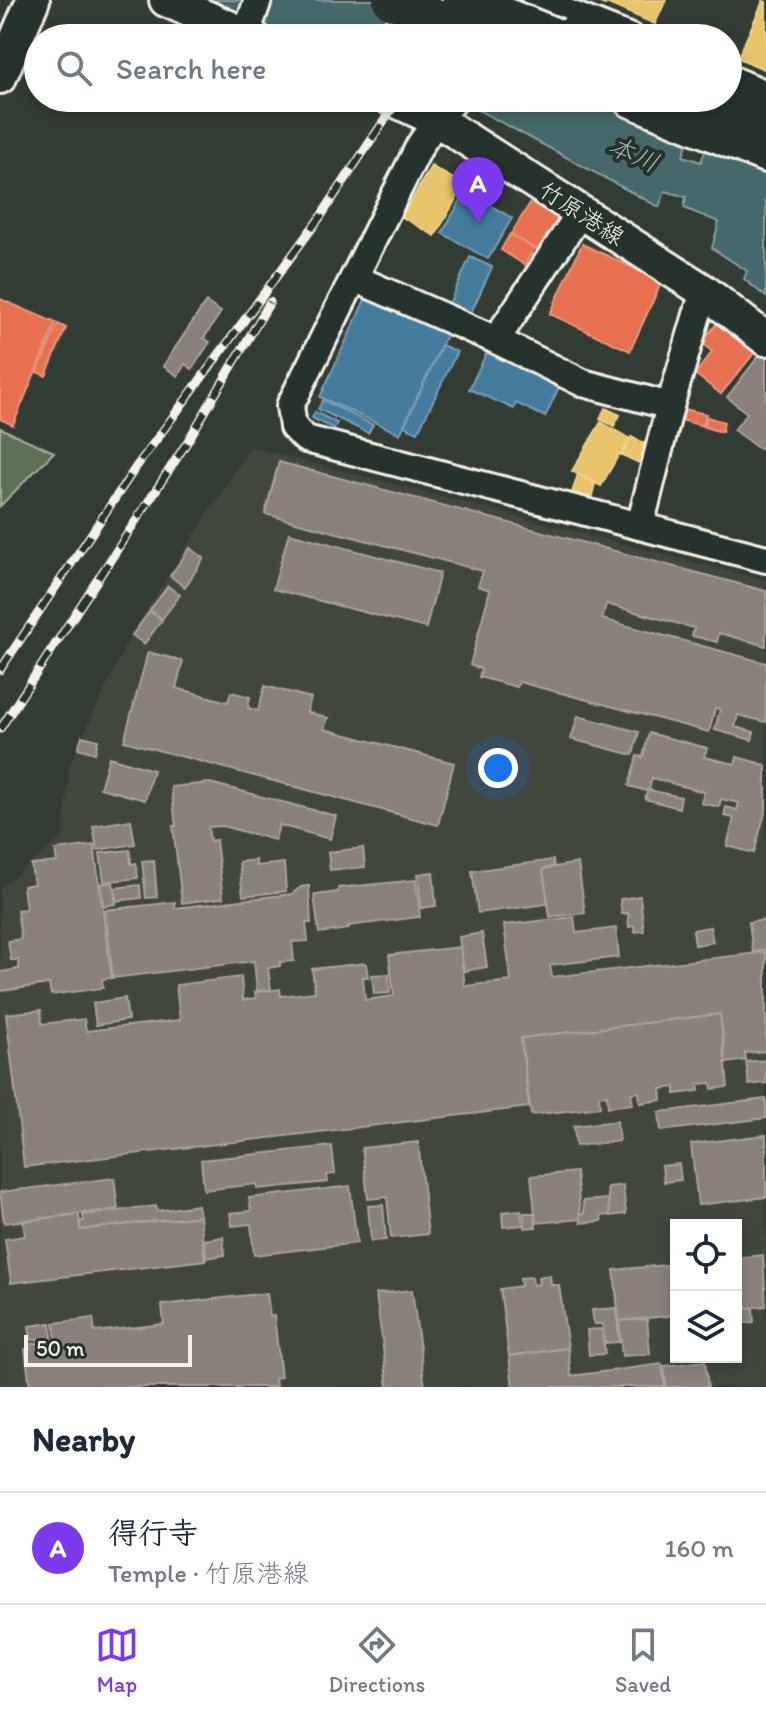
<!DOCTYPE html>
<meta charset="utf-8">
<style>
body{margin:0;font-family:Itim,"Klee One",sans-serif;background:#f6f6f7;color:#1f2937}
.controls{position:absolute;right:24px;bottom:24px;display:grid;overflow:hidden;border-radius:0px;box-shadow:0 4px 12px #0003}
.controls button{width:72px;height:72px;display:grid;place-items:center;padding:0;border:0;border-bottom:2px solid #e0e1e3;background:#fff;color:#1f2937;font:40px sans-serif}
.scale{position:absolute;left:24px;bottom:20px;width:168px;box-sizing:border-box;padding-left:8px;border:4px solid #f4f1e8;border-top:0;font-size:22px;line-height:28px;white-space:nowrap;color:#f4f1e8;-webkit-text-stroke:6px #26332d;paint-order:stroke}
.you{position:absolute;left:498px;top:768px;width:28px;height:28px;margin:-20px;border:6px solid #fff;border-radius:50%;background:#1a73e8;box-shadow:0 0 0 12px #1a73e833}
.badge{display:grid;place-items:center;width:52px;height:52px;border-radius:50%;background:#7c3aed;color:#fff;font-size:26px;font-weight:700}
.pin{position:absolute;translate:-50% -66px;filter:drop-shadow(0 2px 4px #0008)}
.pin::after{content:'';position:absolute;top:42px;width:28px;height:24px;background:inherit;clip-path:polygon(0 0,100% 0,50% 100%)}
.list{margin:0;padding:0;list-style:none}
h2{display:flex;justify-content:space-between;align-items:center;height:104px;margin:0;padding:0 32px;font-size:34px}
h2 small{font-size:26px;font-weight:400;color:#747a83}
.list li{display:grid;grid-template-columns:52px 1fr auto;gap:24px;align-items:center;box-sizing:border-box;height:112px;padding:0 32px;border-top:2px solid #e0e1e3}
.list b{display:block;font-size:30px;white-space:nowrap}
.list p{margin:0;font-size:26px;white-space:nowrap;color:#747a83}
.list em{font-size:26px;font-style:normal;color:#747a83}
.icon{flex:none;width:44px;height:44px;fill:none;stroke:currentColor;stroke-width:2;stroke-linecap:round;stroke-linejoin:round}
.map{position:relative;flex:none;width:766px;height:1387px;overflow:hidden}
.search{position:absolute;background:#fff;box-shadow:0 4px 12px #0003;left:24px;right:24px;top:24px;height:88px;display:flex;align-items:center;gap:20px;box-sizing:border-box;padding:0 28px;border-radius:44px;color:#747a83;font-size:30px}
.sheet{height:216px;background:#fff}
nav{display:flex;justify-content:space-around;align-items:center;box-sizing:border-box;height:112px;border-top:2px solid #e0e1e3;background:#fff;font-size:22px;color:#747a83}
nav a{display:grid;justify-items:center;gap:4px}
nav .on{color:#7c3aed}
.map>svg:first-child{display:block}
.built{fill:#43463c;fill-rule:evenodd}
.green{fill:#5b7155;stroke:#a8b19e;stroke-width:2}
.water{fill:#45696a;stroke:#8b9f9c;stroke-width:2}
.homes{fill:#e9c46a;stroke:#ecd290;stroke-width:2}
.shops{fill:#e76f51;stroke:#eb967e;stroke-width:2}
.public{fill:#457b9d;stroke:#7a9eb4;stroke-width:2}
.industry{fill:#8a817c;stroke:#aaa39c;stroke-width:2}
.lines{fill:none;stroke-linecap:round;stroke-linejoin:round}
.minor-casing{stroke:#f4f1e8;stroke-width:32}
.major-casing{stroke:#f4f1e8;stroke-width:38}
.highway-casing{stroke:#f4f1e8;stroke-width:44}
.minor{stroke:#26332d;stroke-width:26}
.major{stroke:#26332d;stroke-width:32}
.highway{stroke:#26332d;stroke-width:38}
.rail-casing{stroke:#f4f1e8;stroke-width:9}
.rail{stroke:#26332d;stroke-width:6;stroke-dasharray:18;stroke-linecap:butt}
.highway-bridge-casing{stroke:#f4f1e8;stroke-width:44;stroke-linecap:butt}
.highway-bridge{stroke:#26332d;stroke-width:38}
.labels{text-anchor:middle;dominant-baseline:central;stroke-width:8;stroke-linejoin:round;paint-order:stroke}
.street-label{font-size:24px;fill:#f4f1e8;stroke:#26332d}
.water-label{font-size:26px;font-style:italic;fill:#aebbb6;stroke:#26332d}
</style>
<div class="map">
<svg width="766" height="1387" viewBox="0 0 766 1387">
<rect width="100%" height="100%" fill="#333c34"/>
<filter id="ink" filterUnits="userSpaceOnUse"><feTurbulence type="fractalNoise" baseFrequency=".0125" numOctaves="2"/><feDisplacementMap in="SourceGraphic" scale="16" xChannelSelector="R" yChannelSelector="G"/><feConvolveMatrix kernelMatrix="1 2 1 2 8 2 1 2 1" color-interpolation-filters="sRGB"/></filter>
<g filter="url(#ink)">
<!-- built -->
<path class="built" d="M250,447L766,581V1387H0V888L63,837L70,764L129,638ZM676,1225H736V1357H676Z"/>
<!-- green -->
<path class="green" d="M0,428L54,452L0,506Z"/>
<!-- water -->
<g class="water">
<path d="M213,0H503L601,38H292L251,21Z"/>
<path d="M445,98H703L683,156L701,162L726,98L766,106V297L744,279L747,271L712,248L719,222L684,208L686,197L665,191L659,207L480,111Z"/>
</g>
<!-- homes -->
<g class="homes">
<path d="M593,0H666L655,24L606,3L605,5Z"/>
<path d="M763,1L766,2V70L738,58Z"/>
<path d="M431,166L464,185L435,236L402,217Z"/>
<path d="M605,408L620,415L614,426L600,419Z"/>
<path d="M601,422L630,439L621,455L619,454L601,486L572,471Z"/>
<path d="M631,437L646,444L639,463L622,455Z"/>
<path d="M578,474L595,484L591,499L572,493Z"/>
</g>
<!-- shops -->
<g class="shops">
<path d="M532,200L562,218L540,252L511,234Z"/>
<path d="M510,234L534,249L525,265L501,250Z"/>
<path d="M582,244L662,281L630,351L550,314Z"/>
<path d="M0,299L56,323L13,425L0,419Z"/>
<path d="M719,321L756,351L721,394L695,374L712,352L702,342Z"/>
<path d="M58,324L66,328L46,376L37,372Z"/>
<path d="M684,409L706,414L703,426L681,420Z"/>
<path d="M707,417L724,422L722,432L704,427Z"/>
</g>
<!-- public -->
<g class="public">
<path d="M466,191L512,218L488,259L442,233Z"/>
<path d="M470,257L492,267L471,313L449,304Z"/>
<path d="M369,291L449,329L400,434L320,397Z"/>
<path d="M442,345L457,352L418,432L404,426Z"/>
<path d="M489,348L560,385L545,417L516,403L514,409L469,389Z"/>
<path d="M323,400L373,425L368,433L318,409Z"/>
<path d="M315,412L337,423L334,429L312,418Z"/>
</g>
<!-- industry -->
<g class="industry">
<path d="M206,302L221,312L204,338L210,342L192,369L185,364L178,376L163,366Z"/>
<path d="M762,352L766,356V440L759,449L734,430L747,413L727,397Z"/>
<path d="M279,462L766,591V646L719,633L717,642L692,636L694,628L606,604L602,619L766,663V722L738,715L735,727L754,732L752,740L715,730L720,709L715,708L709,732L519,682L517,687L479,677L481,669L470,665L490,590L478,586L483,571L265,514Z"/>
<path d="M289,533L440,573L426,628L273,589Z"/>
<path d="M190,548L204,558L185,587L170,576Z"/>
<path d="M168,586L180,595L162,619L150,610Z"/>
<path d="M150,611L162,620L144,644L132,635Z"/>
<path d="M148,652L183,661L176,688L228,702L231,692L250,697L248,708L258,711L265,686L311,698L307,712L328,718L324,729L454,763L438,825L124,741Z"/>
<path d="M578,716L639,732L633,755L571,739Z"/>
<path d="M649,733L707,748L704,757L735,764L737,757L766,765V809L754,853L727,846L734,818L724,816L726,807L737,810L739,803L721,799L719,807L701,803L704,792L652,778L649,790L681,797L679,808L645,799L647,791L629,786L637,756L643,757Z"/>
<path d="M82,736L98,740L95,753L78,748Z"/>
<path d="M109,757L153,770L145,800L100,788Z"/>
<path d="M210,783L336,816L330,839L279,825L275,840L222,826L208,827L210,841L216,840L223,898L182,903L173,826H176L171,787Z"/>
<path d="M131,820L135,844L97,850L93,826Z"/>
<path d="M94,845L112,978L102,979L103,988L51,995L49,984L1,991L0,972L19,969L18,960H11L8,941L21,939L17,910L26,909L23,886L34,884L31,865L57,862L55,850Z"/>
<path d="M363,848L365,867L330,870L328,852Z"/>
<path d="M130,850L131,864L136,863L138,878L104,882L100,853Z"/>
<path d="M154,860L157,897L146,898L142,861Z"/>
<path d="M256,860V866L284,863L286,891L243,896L239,862Z"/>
<path d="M553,860L554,867L543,869L548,904L478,913L472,871Z"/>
<path d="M578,863L585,913L550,917L543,869Z"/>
<path d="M433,872L436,906L421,908L418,874Z"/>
<path d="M416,880L420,917L348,926L349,929L319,933L314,895L338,892V888Z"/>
<path d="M113,882L116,904L103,906L100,884Z"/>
<path d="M140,885L141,898L116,901L115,888Z"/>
<path d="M309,886L311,923H306L308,941L292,942L294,961L280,962V966L268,968L271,990L257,991L254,961L113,978L105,910L175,902V908L292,894L301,887Z"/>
<path d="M640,896L644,931L635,932L634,926L629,927L628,913L622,914L620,899Z"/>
<path d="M574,917L576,933L616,928L619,957L550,965L552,977L766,952V1051L745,1053L746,1060L726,1063L720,1014L521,1038L529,1107L24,1167L6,1014L41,1010L42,1024L84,1019L86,1031L180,1020L176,985L241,977L243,1000L256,998L255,992L280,989L281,996L315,992L312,969L366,963L368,977H363L365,1000L394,996L389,955L460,947L465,986L511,981L504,925Z"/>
<path d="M766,920V950L753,952L749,922Z"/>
<path d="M710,927L713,942L695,945L693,930Z"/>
<path d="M482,933L487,967L464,971L459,937Z"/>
<path d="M389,974L390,993L374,994L372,975Z"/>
<path d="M125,998L128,1020L96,1025L93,1003Z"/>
<path d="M720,1014L728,1087L712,1089L711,1083L698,1084L699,1091L675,1094V1087L661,1089L662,1100L640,1103L639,1092L631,1093L633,1104L608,1107L607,1095L599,1096L600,1107L531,1115L521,1038Z"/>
<path d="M766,1060V1083L749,1085L746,1062Z"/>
<path d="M766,1099V1118L661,1131L659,1112Z"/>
<path d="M617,1121L619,1141L576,1146L574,1126Z"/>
<path d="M766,1135V1197L698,1205L691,1144Z"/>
<path d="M418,1142L428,1234L391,1238L387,1197L368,1199L362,1148Z"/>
<path d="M332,1146L335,1174L327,1175L328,1182L257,1189V1184L204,1190L201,1160Z"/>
<path d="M679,1164L681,1180L664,1182L662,1166Z"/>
<path d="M576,1172L581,1219L536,1223L531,1176Z"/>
<path d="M114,1178L118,1209L4,1223L0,1192Z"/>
<path d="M623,1185L626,1214L610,1216L607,1187Z"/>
<path d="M350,1186L357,1243L254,1255L251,1224L232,1226L230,1213L251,1211L249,1198Z"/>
<path d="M608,1199L610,1215L601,1216L602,1221L581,1223L580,1214H584L583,1201Z"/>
<path d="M198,1205L200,1216L80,1230V1221H84L83,1215L156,1206L157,1211Z"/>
<path d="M383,1205L386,1240L371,1241L368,1206Z"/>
<path d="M521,1210L523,1225L503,1227L502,1212Z"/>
<path d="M524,1213H535L536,1227L525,1228Z"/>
<path d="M79,1214L80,1230L200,1216L205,1260L11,1283L5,1239L25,1236L23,1221Z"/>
<path d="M223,1237L225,1255L206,1258L204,1240Z"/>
<path d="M763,1255L766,1306L736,1309V1258Z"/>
<path d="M676,1264V1315L619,1321L614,1270Z"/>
<path d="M550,1275L551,1285H559L568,1348L509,1356L500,1289L521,1286L520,1278L532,1277L533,1285L539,1284L538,1277Z"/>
<path d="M412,1290L425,1387H388L376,1294Z"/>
<path d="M267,1293L270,1317L274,1316L281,1377L275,1378L276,1387H30L25,1349L30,1348L29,1344L56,1341L54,1323L93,1318L95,1332L164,1324L162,1305Z"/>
<path d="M617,1308L619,1342L604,1343L603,1324H594L592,1310Z"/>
<path d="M753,1308L754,1322L736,1324V1310Z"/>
<path d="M647,1319L650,1354L622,1356L619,1321Z"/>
<path d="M51,1323L52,1338L31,1340L29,1326Z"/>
<path d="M602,1329L605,1354L589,1355L587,1330Z"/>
<path d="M568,1348L571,1376L662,1364L665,1387H513L509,1356Z"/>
<path d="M705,1361L708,1387H666L664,1366Z"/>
</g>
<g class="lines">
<!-- minor casing -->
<g class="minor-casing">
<g id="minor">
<path d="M535,0L631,38"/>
<path d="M246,34L258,0"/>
<path d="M728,78L766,94"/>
<path d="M456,98L437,120L420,145L290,406L293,427L306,439L766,559"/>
<path d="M354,278L496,340L583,383L670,406"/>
<path d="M496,340L580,213"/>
<path d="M640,526L670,406L704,291"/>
</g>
</g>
<!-- major casing -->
<g class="major-casing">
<g id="major">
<path d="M166,0L254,38"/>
<path d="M0,77L33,0"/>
<path d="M390,98L437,120L704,291L766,339"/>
</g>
</g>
<!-- highway casing -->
<g class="highway-casing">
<g id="highway">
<path d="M632,98L766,153"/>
<path d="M704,98L766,123"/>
</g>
</g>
<!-- minor -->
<use href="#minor" class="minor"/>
<!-- major -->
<use href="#major" class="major"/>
<!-- highway -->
<use href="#highway" class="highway"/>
<!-- rail casing -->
<g class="rail-casing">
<g id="rail">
<path d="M438,38L463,0"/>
<path d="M0,670L136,467L321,216L399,98"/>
<path d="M0,729L186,444L270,302"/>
</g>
</g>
<!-- rail -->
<use href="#rail" class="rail"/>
<!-- highway-bridge casing -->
<g class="highway-bridge-casing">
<g id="highway-bridge">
<path d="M392,0L485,38"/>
<path d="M462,0L556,38"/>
</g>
</g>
<!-- highway-bridge -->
<use href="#highway-bridge" class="highway-bridge"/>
</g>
</g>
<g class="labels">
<!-- street labels -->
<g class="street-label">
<text transform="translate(582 213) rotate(33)">竹原港線</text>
</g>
<!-- water labels -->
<g class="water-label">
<text transform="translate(634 154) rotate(24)">本川</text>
</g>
</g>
</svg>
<div class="controls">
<button><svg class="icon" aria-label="locate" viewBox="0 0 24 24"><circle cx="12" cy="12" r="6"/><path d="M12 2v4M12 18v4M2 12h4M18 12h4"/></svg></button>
<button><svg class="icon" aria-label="layers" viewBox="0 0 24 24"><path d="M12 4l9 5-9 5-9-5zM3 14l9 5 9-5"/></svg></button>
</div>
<div class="scale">50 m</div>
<div class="you"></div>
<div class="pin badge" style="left:478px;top:223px">A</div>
<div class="search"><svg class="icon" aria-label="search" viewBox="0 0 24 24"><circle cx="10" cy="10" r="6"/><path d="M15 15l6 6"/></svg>Search here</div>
</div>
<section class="sheet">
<h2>Nearby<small></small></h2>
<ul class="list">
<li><span class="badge">A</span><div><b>得行寺</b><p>Temple · 竹原港線</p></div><em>160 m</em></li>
</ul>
</section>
<nav>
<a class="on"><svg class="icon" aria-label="map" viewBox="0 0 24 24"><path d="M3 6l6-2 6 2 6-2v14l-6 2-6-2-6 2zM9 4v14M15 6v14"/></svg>Map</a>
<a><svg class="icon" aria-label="directions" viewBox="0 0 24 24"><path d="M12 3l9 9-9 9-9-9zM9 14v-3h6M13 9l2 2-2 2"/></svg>Directions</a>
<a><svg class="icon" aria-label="saved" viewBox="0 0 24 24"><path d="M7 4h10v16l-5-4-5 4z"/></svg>Saved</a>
</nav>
